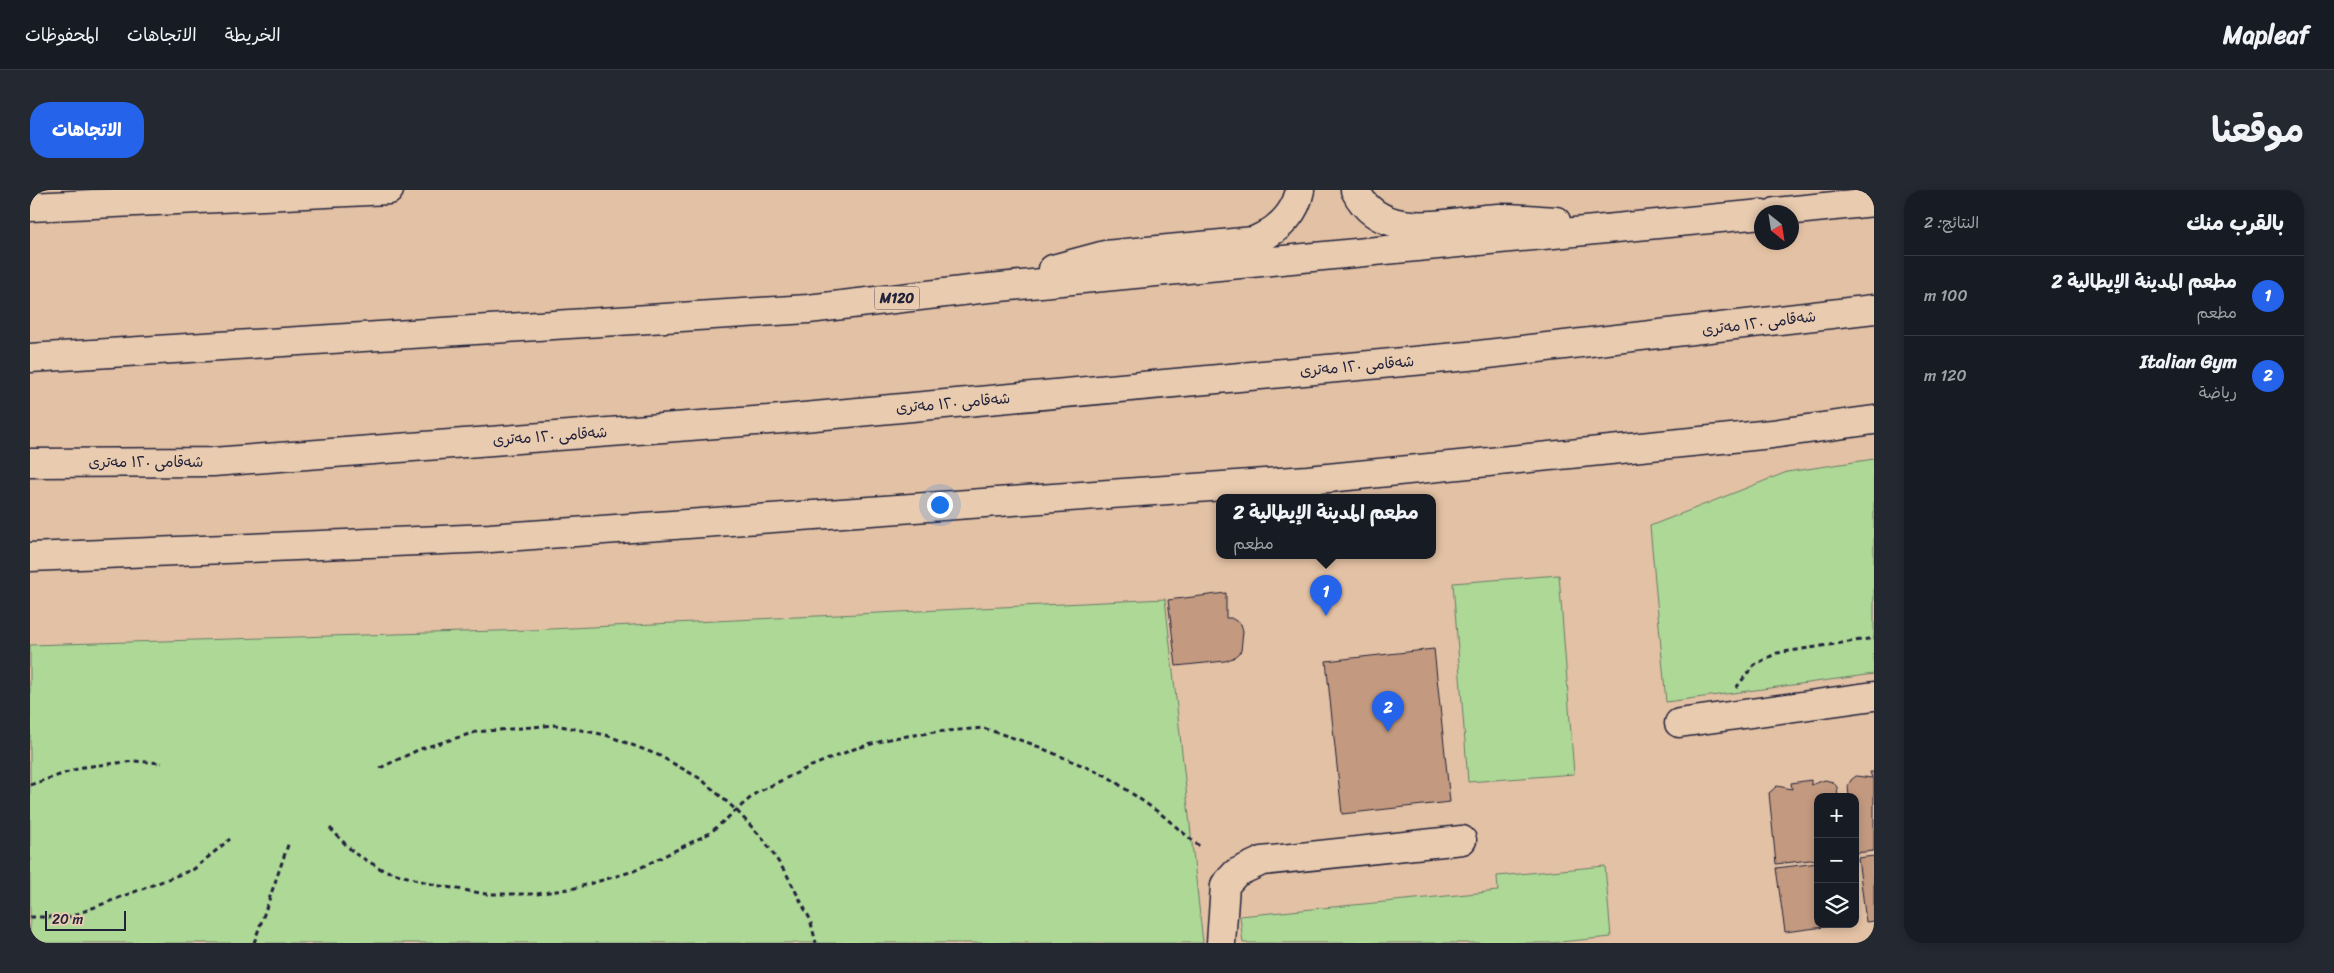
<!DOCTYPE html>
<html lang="ar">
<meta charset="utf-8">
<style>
body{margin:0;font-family:Sriracha,"Playpen Sans Arabic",sans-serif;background:#242831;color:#f1f3f6;direction:rtl}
.controls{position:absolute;right:15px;bottom:15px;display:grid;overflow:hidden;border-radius:10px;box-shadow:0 2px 8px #0003}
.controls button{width:45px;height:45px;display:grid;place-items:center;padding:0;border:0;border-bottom:1px solid #363941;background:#171b24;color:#f1f3f6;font:25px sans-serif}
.compass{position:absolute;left:1724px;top:15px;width:45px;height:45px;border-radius:50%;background:#171b24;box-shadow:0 2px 8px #0003;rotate:150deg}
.scale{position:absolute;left:15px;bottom:12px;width:81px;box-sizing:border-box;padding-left:5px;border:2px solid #22223b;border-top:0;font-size:14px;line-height:18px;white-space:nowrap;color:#22223b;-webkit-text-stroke:4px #e9ccb0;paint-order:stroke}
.you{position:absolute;left:909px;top:314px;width:18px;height:18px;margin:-12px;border:4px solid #fff;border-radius:50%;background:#1a73e8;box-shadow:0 0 0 8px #1a73e833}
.badge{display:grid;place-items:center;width:32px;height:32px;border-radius:50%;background:#2563eb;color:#fff;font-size:16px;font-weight:700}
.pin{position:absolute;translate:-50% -41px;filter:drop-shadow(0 1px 2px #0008)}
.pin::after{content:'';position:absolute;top:26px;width:18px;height:15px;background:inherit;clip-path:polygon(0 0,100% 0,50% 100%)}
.popup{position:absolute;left:1186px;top:304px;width:220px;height:65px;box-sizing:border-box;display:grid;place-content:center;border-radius:10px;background:#171b24;filter:drop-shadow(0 1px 4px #0005);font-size:16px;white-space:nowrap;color:#9ea1a6}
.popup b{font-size:19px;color:#f1f3f6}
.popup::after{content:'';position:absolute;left:50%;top:100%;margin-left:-10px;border:10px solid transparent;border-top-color:#171b24}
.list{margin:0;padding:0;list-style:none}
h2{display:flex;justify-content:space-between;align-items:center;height:65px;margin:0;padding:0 20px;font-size:21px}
h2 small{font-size:16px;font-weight:400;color:#9ea1a6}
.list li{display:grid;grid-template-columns:32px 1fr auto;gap:15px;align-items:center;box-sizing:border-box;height:80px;padding:0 20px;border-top:1px solid #363941}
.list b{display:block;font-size:19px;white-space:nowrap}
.list p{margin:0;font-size:16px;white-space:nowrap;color:#9ea1a6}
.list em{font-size:16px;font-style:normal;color:#9ea1a6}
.icon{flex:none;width:28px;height:28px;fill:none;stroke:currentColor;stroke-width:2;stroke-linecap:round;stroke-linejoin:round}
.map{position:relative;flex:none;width:1844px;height:753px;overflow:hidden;direction:ltr;border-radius:20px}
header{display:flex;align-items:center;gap:30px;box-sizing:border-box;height:70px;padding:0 25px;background:#171b24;border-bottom:1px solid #363941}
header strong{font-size:24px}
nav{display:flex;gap:28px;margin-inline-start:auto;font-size:18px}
.intro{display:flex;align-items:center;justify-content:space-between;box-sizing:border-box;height:120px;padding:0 30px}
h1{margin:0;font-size:35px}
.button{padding:12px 22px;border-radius:20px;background:#2563eb;color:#fff;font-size:18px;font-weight:700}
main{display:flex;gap:30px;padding:0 30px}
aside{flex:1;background:#171b24;border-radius:20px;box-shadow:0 2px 8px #0003}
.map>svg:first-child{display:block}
.green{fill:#add896;stroke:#687d68}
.building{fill:#c39a7f;stroke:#22223b}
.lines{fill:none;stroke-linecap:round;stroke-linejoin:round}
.minor-casing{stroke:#22223b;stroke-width:31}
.highway-casing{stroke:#22223b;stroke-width:31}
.path{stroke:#22223b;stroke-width:3;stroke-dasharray:5 4;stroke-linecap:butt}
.minor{stroke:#e9ccb0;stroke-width:28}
.highway{stroke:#e9ccb0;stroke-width:28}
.labels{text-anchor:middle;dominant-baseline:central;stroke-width:5;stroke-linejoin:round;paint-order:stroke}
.shield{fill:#e9ccb0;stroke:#5e555e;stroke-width:1}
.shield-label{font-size:14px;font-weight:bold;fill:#22223b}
.street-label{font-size:15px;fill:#22223b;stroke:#e9ccb0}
</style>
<header>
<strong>Mapleaf</strong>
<nav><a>الخريطة</a><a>الاتجاهات</a><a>المحفوظات</a></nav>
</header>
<div class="intro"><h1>موقعنا</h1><a class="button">الاتجاهات</a></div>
<main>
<aside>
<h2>بالقرب منك<small>النتائج: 2</small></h2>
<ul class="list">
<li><span class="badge">1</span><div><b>مطعم المدينة الإيطالية 2</b><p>مطعم</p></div><em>100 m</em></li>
<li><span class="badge">2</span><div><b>Italian Gym</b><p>رياضة</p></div><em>120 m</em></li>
</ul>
</aside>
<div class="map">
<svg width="1844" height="753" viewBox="0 0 1844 753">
<rect width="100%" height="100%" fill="#e3c1a4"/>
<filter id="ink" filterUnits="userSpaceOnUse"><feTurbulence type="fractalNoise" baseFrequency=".02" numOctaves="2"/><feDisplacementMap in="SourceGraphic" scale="10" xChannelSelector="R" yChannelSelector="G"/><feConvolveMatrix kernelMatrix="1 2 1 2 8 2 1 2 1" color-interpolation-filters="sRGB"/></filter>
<g filter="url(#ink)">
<!-- green -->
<g class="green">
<path d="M1844,269V484L1636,512L1620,336L1757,282Z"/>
<path d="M1529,385L1544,584L1438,592L1423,393Z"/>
<path d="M1135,409L1173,753H0V455L500,440Z"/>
<path d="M1575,676L1581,747L1520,753H1213L1210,726L1468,701L1467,686Z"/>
</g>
<!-- building -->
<g class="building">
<path d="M1196,403V428H1201L1211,434L1213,441L1211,461L1203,468L1195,471L1146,476L1138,410Z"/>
<path d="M1404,459L1420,612L1312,624L1296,471Z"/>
<path d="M1840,582H1844V661L1825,663V607H1819L1818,596L1821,590L1826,586L1842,588Z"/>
<path d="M1781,590V595L1795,590L1803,592L1807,597L1808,607H1788V669L1746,674L1739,603L1747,596L1762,599L1761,593Z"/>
<path d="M1844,666V731L1836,732L1828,668Z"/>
<path d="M1788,673V734H1818L1755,742L1746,678Z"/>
</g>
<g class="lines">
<!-- minor casing -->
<g class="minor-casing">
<g id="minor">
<path d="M0,17L359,0"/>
<path d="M0,367L460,348L1278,290L1742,244L1844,230"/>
<path d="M1649,533L1844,506"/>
<path d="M1191,753L1195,695L1206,683L1232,671L1432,650"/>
</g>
</g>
<!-- highway casing -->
<g class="highway-casing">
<g id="highway">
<path d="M1325,0C1352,55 1421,30 1468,28C1487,28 1507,30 1526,31"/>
<path d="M1746,22L1844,12"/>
<path d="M1023,79L1075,65L1224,51C1247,41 1265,26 1270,0"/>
<path d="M0,168L778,119L949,99L1732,24"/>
<path d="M0,273L183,272L752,229L1449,165L1844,119"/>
</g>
</g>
<!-- path -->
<g class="path">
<path d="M1706,498L1724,475L1747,463L1844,448"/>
<path d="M350,578L390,559L446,542L525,535L576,545L628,565L671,589L706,620L734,650L757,685L780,729L786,753"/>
<path d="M0,595L53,577L104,571L132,573"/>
<path d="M300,638L324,663L353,680L405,695L456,704H507L545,698L604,681L680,643L726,603L779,577L824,559L863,548L905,542L953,538L1002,554L1077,586L1131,624L1169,656"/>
<path d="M0,727H39L164,679L200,649"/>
<path d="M224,753L259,652"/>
</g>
<!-- minor -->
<use href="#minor" class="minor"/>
<!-- highway -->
<use href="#highway" class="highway"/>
</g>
</g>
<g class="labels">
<!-- shield labels -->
<rect class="shield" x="844.5" y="96.5" width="45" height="23" rx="4"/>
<g class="shield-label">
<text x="867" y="108">M120</text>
</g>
<!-- street labels -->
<g class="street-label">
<text transform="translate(1729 133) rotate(-7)">شەقامی ١٢٠ مەتری</text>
<text transform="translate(1327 176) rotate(-5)">شەقامی ١٢٠ مەتری</text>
<text transform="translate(923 213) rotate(-5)">شەقامی ١٢٠ مەتری</text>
<text transform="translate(520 246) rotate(-4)">شەقامی ١٢٠ مەتری</text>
<text x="116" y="272">شەقامی ١٢٠ مەتری</text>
</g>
</g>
</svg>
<div class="controls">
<button>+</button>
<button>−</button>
<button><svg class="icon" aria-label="layers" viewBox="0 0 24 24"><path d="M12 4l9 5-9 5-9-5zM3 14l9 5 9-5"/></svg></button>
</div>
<svg class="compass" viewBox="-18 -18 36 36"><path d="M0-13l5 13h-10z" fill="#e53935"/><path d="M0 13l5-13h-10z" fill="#9ea1a6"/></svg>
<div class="scale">20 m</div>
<div class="you"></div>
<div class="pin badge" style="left:1296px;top:426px">1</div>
<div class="popup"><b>مطعم المدينة الإيطالية 2</b>مطعم</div>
<div class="pin badge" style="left:1358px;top:542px">2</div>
</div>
</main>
